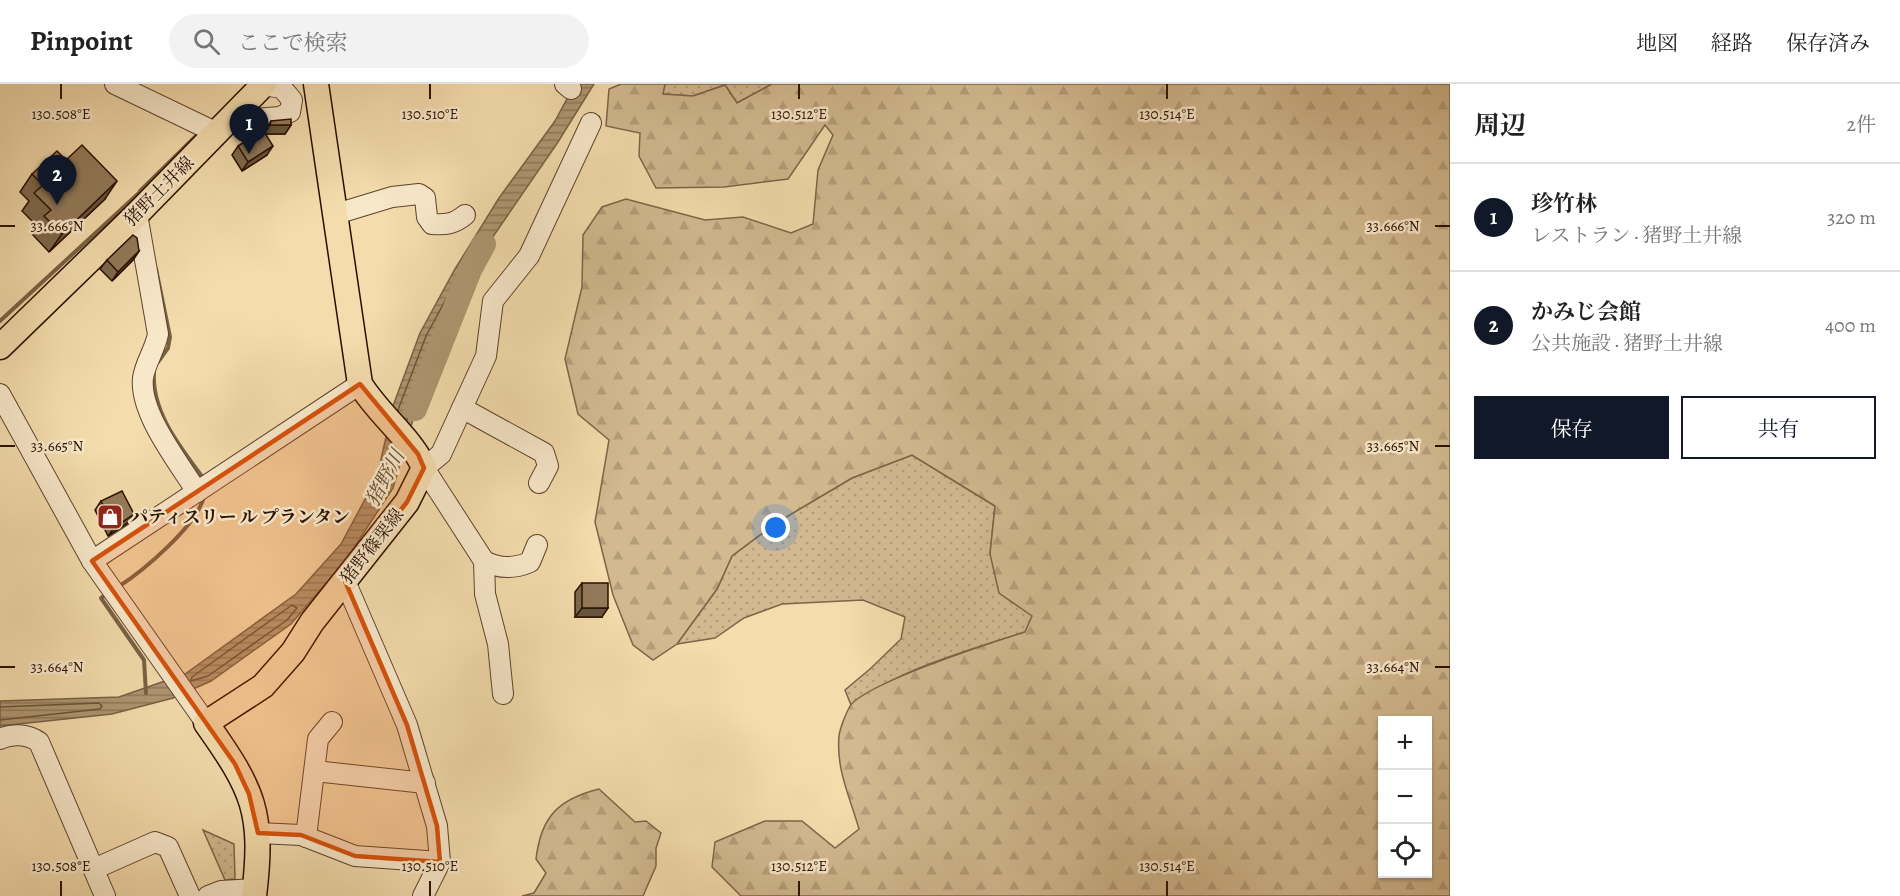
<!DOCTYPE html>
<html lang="ja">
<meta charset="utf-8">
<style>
body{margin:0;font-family:Alegreya,"Noto Serif JP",serif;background:#f2f2f2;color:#222}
.controls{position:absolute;right:18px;bottom:18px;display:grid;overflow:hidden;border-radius:0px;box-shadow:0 2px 4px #0004}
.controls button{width:54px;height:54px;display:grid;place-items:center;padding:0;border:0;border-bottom:2px solid #e0e0e0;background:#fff;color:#222;font:30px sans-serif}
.you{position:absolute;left:776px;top:444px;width:21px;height:21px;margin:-15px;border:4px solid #fff;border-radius:50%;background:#1a73e8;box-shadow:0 0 0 9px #1a73e833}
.badge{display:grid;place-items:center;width:39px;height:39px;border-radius:50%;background:#111827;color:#fff;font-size:20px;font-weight:700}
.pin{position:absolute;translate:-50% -50px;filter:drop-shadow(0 2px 3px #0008)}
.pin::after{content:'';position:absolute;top:32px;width:21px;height:18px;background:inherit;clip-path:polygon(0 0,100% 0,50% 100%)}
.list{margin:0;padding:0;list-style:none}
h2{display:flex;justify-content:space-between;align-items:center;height:78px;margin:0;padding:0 24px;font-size:26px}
h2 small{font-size:20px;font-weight:400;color:#767676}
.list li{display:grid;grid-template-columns:39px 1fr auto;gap:18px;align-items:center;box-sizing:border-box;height:108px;padding:0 24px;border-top:2px solid #e0e0e0}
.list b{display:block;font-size:22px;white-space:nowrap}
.list p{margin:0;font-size:20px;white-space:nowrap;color:#767676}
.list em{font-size:20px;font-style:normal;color:#767676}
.actions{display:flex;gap:12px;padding:18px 24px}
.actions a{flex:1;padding:14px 0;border:2px solid #111827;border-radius:0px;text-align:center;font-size:21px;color:#111827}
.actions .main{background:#111827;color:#fff}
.icon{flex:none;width:33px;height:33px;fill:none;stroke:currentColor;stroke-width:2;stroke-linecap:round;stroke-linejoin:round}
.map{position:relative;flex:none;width:1450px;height:812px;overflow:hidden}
header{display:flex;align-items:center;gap:36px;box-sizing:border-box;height:84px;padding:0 30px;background:#fff;border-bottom:2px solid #e0e0e0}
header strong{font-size:28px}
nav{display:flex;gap:33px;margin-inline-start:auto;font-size:21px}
.search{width:420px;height:54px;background:#f2f2f2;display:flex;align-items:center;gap:15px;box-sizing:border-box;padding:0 21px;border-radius:33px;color:#767676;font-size:22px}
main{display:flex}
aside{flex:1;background:#fff}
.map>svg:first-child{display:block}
.grass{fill:url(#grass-dots);stroke:#7e6448;stroke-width:1.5}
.forest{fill:url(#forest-firs);stroke:#7e6448;stroke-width:1.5;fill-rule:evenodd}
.water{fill:url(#water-rules);stroke:#7a6144;stroke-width:1.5}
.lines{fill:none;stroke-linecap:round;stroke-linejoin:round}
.shore{stroke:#6c5439;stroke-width:1.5}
.stream{stroke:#7a6144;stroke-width:4}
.river{stroke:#af9772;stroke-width:24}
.minor-casing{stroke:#5c432b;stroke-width:22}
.major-casing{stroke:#2a1000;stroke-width:27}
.minor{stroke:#f8e8ca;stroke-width:20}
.major{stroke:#f4dcad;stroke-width:24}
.wall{fill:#7e694d;stroke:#2a1000;stroke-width:1.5}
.shaded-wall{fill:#67553f;stroke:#2a1000;stroke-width:1.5}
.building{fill:#937a5a;stroke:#2a1000;stroke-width:1.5}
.marked{fill:#d5520b;fill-opacity:0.2;stroke:#d5520b;stroke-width:4.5;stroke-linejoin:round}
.ticks{fill:none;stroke:#2a1000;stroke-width:2}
.labels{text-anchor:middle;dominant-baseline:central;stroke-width:5;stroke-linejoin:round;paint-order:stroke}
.street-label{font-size:18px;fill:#2a1000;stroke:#f8e8ca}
.poi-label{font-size:18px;font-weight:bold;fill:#2a1000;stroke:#f8e8ca;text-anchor:start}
.water-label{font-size:20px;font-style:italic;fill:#664d33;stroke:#f8e8ca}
.ticks-label{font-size:15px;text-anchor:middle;fill:#2a1000;stroke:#f8e8ca;stroke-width:5;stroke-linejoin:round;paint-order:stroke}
</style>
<header>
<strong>Pinpoint</strong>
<div class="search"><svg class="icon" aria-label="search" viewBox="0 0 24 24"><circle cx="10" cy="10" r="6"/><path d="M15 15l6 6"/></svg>ここで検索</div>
<nav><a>地図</a><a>経路</a><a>保存済み</a></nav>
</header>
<main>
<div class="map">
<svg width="1450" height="812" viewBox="0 0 1450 812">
<defs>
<pattern id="grass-dots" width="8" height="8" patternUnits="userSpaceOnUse" patternTransform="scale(1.5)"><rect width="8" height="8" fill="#d2b990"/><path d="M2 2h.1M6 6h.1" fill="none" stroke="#b49e7a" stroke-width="1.8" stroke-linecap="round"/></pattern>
<pattern id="forest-firs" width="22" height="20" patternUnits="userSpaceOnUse" patternTransform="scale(1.5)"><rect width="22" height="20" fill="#d2b990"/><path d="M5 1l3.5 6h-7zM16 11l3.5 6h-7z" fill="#b49e7a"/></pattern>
<pattern id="water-rules" width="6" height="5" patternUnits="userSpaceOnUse" patternTransform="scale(1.5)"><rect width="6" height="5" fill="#af9772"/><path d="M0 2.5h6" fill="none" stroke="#8f7a5b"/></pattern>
</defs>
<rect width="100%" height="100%" fill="#f4dcad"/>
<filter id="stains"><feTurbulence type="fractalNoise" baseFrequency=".00333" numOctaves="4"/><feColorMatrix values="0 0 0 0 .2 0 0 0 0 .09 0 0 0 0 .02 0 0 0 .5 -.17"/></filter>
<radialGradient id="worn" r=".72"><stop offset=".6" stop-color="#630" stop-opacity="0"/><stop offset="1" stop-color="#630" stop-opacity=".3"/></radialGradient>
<!-- grass -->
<g class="grass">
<path d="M665,0H772L737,19L725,1L693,12L662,10Z"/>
<path d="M912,371L995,422L990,470L1033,532L1025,548C970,565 896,587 851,621L845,606L870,585L901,555L905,533L863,516L782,520L744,534L715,554L677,560L717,505L732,472L776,439L852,394Z"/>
<path d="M203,746L234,760L235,795L225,796Z"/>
</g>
<!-- forest -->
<g class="forest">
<path d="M621,0H665L663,10L693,12L725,1L737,19L772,0H1450V812H741L712,783L715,758L765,737H802L835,764L859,745C850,713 836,686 839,652C840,644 846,629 850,622C866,599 993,558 1025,548L1032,532L999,509L990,470L995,422L912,371L852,394L776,439L732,472L717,505L677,560L653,576L633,561L613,511L595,438L609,356L578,330L565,275L582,203L583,151L602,123L626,115L705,136L743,133L791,149L813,140L818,86L833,51L825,41L788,95L724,103L656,104L639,72L640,49L606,42L609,5ZM1428,636V790H1382V636Z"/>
<path d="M599,705L635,738L646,737L661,749L656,764V782L643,812H522L534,809L546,789L536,775C541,732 559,715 599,705Z"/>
</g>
<!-- water -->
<path class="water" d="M575,0H594L558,58L470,186L424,298L393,404L346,476L291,540L211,597L173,614L112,630L0,642V617L119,613L185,590L296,510L341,460L377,393L393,322L420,249L455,185L499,114L555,37Z"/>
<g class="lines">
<!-- shore -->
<g class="shore">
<path d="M398,326L426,252L446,215L449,213L451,217L419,296L407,336"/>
<path d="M391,359L383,394L374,411L376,414L388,401L398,367"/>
<path d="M292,521L297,524L287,536L208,592L191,597L192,593Z"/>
<path d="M0,623L99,619L102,622L100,625L0,636"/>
</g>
<!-- stream -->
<g class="stream">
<path d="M142,113L140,107L199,49"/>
<path d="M156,185L170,253L168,264L158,278"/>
<path d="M0,237L140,108"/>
<path d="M154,287C151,328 181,364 204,395"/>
<path d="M118,503C143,487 198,441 204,412"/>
<path d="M107,510L101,514L144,576L146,609"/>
</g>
<!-- river -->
<path class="river" d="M415,325L470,186L484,160"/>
<!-- minor casing -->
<g class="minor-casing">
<g id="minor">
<path d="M115,0L217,49"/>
<path d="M565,0L571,5"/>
<path d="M229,37L280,33L290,28L292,16L282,4L263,1"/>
<path d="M137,130L158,250C155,266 145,279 143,294C139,329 179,379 197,408"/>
<path d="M336,130L392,113L419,110L425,114L427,133L432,140C446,141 454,140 465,131"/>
<path d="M0,310L92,477L206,639"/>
<path d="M462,324L544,369L548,382L539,399"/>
<path d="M92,477L360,300"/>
<path d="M484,477C499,485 514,485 530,478L537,461"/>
<path d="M345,497L407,641L437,742L440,778L423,812"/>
<path d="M503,610L498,560L485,510L484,477L424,384L441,370L486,272L493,217L529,172L591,39"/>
<path d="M0,655C12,649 28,650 39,658L105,812"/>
<path d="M315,687L425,699"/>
<path d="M258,749L301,751L355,772L440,778"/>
<path d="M306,753L318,655L332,638"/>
<path d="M94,785L155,758L168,763L190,812"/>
<path d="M208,812L221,807L255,805"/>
</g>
</g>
<!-- major casing -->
<g class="major-casing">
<g id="major">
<path d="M0,263L137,130L264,0"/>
<path d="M254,812C264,728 254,707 206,639L263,602L293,568L312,538L407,418L424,384C413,356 378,330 360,300L316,0"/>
</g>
</g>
<!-- minor -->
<use href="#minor" class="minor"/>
<!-- major -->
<use href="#major" class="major"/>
</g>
<!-- wall -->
<g class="wall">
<path d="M271,37L291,41L285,50H266L267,71L242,87L232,71L238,62L264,47Z"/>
<path d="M32,90L105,115L49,168L32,150L37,142L22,127L29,117L20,108Z"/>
<path d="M139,167L133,176L112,197L100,185L107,176Z"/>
<path d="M101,417L134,430L128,439L108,452L95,426Z"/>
<path d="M582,499L602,533H575V508Z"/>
</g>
<!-- shaded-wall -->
<g class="shaded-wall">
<path d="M270,41H291L285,50H264Z"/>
<path d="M273,62L267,71L242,87L248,78Z"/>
<path d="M117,97L105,115L49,168L62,150Z"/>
<path d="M139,167L133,176L112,197L118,188Z"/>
<path d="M134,430L128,439L108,452L115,443Z"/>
<path d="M582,524H608L602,533H575Z"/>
</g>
<!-- building -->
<g class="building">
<path d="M291,35V41H270L271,37Z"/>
<path d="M263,46L273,62L248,78L238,62Z"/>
<path d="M82,61L117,97L62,150L44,132L51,126L34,109L43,101L32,90L57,67L66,76Z"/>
<path d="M133,151L137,154L139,167L118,188L107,176Z"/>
<path d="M122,407L134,430L115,443L101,417Z"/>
<rect x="582" y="499" width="26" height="25"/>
</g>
<!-- marked area -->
<path class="marked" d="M360,300L418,370L424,384L407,418L345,497L407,641L437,742L440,778L355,772L301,751L258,749L249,710L235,680L92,477Z"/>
<!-- ticks -->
<path class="ticks" d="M61,0V15M430,0V15M799,0V15M1167,0V15M0,142H15M1435,142H1450M0,362H15M1435,362H1450M0,583H15M1435,583H1450M61,797V812M430,797V812M799,797V812M1167,797V812"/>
<!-- icons -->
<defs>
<g id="shop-square" transform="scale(1.35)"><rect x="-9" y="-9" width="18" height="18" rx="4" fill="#8f2418" stroke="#f8e8ca"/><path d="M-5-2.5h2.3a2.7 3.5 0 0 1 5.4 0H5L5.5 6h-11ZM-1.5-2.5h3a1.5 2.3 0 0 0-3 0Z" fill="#fff"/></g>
</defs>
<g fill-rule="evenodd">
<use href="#shop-square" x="110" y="433"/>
</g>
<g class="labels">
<!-- street labels -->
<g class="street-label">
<text transform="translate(159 107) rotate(-45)">猪野土井線</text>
<text transform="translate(372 462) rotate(-52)">猪野篠栗線</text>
</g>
<!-- poi labels -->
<g class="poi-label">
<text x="130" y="433">パティスリー ル プランタン</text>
</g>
<!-- water labels -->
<g class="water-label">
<text transform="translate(385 394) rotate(-62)">猪野川</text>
</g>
</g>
<g class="ticks-label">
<text x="61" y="35">130.508°E</text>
<text x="430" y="35">130.510°E</text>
<text x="799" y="35">130.512°E</text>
<text x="1167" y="35">130.514°E</text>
<text x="57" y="147">33.666°N</text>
<text x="1393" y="147">33.666°N</text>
<text x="57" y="367">33.665°N</text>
<text x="1393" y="367">33.665°N</text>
<text x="57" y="588">33.664°N</text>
<text x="1393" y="588">33.664°N</text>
<text x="61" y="787">130.508°E</text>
<text x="430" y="787">130.510°E</text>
<text x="799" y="787">130.512°E</text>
<text x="1167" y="787">130.514°E</text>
</g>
<rect width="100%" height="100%" filter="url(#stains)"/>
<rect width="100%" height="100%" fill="url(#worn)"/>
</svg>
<div class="controls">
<button>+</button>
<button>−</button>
<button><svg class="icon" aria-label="locate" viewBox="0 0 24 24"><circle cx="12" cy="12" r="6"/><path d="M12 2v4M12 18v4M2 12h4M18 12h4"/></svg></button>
</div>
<div class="you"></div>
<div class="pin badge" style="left:249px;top:70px">1</div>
<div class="pin badge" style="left:57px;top:121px">2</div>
</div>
<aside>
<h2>周辺<small>2件</small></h2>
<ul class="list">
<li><span class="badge">1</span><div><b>珍竹林</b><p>レストラン · 猪野土井線</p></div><em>320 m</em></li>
<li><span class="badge">2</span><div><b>かみじ会館</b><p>公共施設 · 猪野土井線</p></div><em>400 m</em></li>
</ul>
<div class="actions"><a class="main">保存</a><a>共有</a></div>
</aside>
</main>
